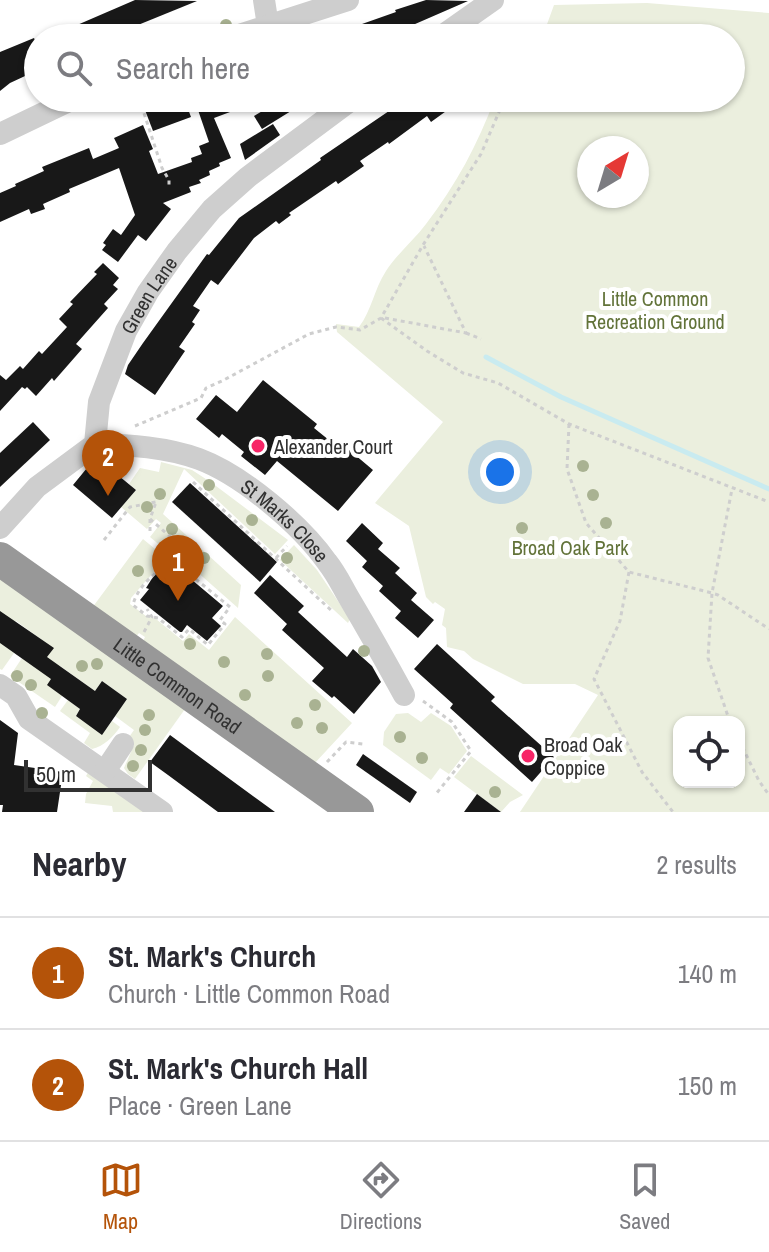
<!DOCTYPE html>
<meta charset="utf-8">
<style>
body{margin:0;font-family:"Archivo Narrow",sans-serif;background:#f7f7f7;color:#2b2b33}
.controls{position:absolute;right:24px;bottom:24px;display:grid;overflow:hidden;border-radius:16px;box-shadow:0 2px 6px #0004}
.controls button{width:72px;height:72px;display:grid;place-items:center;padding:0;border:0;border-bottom:2px solid #e1e1e2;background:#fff;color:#2b2b33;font:40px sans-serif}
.compass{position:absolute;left:577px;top:136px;width:72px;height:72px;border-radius:50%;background:#fff;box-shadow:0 2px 6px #0004;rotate:38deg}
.scale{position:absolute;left:24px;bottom:20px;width:128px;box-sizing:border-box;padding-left:8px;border:4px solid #313131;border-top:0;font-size:22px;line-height:28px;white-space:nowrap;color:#313131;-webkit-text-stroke:6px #fff;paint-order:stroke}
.you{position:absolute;left:500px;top:472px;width:28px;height:28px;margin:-20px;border:6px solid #fff;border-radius:50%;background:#1a73e8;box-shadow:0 0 0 12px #1a73e833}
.badge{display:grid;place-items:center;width:52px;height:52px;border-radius:50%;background:#b45309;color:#fff;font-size:26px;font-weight:700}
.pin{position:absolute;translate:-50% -66px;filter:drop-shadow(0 2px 4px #0008)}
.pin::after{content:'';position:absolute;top:42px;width:28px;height:24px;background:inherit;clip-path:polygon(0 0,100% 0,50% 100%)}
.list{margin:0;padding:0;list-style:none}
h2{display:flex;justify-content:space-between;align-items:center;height:104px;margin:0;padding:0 32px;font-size:34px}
h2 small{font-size:26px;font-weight:400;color:#7c7c81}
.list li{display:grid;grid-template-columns:52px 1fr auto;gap:24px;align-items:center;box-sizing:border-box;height:112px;padding:0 32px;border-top:2px solid #e1e1e2}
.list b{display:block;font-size:30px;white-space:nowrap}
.list p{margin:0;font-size:26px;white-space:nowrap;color:#7c7c81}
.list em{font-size:26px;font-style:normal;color:#7c7c81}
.icon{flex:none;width:44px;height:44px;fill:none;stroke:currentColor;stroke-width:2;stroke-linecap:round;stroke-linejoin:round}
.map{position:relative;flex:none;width:769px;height:812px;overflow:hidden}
.search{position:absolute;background:#fff;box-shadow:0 2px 6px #0004;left:24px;right:24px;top:24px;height:88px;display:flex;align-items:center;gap:20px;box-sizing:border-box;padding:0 28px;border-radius:44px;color:#7c7c81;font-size:30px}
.sheet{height:328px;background:#fff}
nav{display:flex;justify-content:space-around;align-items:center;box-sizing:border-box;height:112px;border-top:2px solid #e1e1e2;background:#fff;font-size:22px;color:#7c7c81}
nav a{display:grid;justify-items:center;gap:4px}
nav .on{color:#b45309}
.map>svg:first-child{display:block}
.green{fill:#ebefde;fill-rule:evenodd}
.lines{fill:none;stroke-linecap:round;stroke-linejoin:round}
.stream{stroke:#c9ebf0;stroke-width:5}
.building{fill:#181818}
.path{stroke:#cecece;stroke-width:3;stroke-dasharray:4 4;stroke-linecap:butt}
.minor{stroke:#cecece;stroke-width:22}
.highway{stroke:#989898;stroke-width:34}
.tree{fill:#a9b292}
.poi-dot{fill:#f72567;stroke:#fff;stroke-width:3}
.labels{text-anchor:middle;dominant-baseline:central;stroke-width:8;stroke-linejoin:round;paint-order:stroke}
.street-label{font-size:20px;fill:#313131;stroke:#fff}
.park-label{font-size:20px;fill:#627339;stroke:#fff}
.poi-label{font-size:20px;fill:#313131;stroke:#fff;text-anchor:start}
</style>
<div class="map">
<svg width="769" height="812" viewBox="0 0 769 812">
<rect width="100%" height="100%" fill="#fff"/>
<!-- green -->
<g class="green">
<path d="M647,3L769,13V812H520L598,695L575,684H523L473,659L464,651L447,647L446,628L442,625L445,609L435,602L433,604L426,597L409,526L375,503L443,422L337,332L336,324L359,327C372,310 374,289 386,271C397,254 414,240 426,224C456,185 478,144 495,98H731V38H542L554,5ZM589,148H637V196H589ZM679,722H739V782H679Z"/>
<path d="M161,462L192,470L212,483L288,540L275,554L184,469L163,514L241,585L238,608L178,555L190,541L185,536L169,553L150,537L161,523L156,519L147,529L121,507L136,490L129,484L140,468L159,472Z"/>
<path d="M143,539L166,558L131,598L130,604L146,616L156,619L183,641L189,634L209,650L235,617L352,723L314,764L142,643L145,637L139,633L135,638L92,608Z"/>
<path d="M294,545L317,570L350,619L348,623L280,560Z"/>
<path d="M0,577L185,709L135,779L128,774L124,768L134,745L127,740L134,730L115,716L127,699L102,681L95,691L60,666L62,696L55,707L10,676L22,658L38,669L53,648L16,621L1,643L14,653L2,670L0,669Z"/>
<path d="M68,700L80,709L76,716L102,734L112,721L120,727C114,736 103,747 92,749L84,743L90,733L60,711Z"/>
<path d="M408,713L421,722L431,713L451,726L467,751L449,774L440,768L431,780L383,745L384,732L396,714Z"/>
<path d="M471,756L523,795L510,802L501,812L454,777Z"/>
<path d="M89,771L146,812H113L112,806L85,803L86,794L93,781L86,776Z"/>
</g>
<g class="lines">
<!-- stream -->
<path class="stream" d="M486,357L561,397L769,489"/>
</g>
<!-- building -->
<g class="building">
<path d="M135,0L197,1L106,38H47Z"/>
<path d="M426,0L468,1L383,38H328V36L396,12L395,10Z"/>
<path d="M34,38L38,47V70L10,83L0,91V52Z"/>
<path d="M177,98H184L191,117L153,131L145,110Z"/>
<path d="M284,98H312L262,129L254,116Z"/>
<path d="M408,98H441L449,109L431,122L427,116L389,144L388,142L360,161L364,166L338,184L336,181L289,213L291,215L279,224L276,221L254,238L218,285L211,280L193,306L200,310L192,322L195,324L179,347L185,351L155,395L125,374L128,365L143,343L207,254L209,255L239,218L321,160L320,158Z"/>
<path d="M226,100L230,112L214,118L231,158L219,163L220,166L209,171L210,175L199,180L201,183L189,187L191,192L163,203L171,209L146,241L138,235L118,262L102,250L106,245L103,243L113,229L121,235L135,215L119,168L69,189L70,192L43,204L45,209L31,214L29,209L0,222V193L16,186L15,184L44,171L42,167L89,148L93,159L119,148L114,138L143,125L153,149L149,151L158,174L192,162L191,158L202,154L199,146L209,142L198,110Z"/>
<path d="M273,124L280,135L245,160L240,144Z"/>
<path d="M103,263L119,278L113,285L118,289L104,304L108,308L76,344L82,349L54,381L52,378L36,396L27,387L25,389L22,387L0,411V375L6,380L20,366L23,369L39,351L42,354L67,327L59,319L73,304L70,302L97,274L94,272Z"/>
<path d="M263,380L317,424L314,428L345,453L348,449L373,470L338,511L277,461L265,475L241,456L244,452L222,434L219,438L196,419L216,395L237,412Z"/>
<path d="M33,422L50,440L0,487V453Z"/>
<path d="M108,467L136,490L112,518L73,485L87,468L99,478Z"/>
<path d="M190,483L277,562L260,582L172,502Z"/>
<path d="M362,523L383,543L378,549L400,568L395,573L417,593L411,600L434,620L418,638L395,618L401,611L379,591L383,586L362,567L367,561L346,541Z"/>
<path d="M171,554L182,564L179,569L223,606L212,618L221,626L207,641L187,625L182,632H180L140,600L149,589L146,588L151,580Z"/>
<path d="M270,575L304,606L298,612L347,657L353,649L372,666L381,682L354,714L334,696L332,698L312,681L324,668L282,630L287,624L254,593Z"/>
<path d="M0,611L54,648L47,657L95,691L102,681L127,699L102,735L76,716L80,709L47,685L51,679L0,643Z"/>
<path d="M437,644L495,697L491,701L554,757L532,782L450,708L453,704L414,669Z"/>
<path d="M0,720L18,733L14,765L63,772L57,812H2L3,805H0Z"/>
<path d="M170,735L227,777L275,812H218L168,775L150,762Z"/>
<path d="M363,754L417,792L410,803L356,765Z"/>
<path d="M477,794L501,812H464Z"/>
</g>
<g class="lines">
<!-- path -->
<g class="path">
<path d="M139,98L162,168L169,180V187"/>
<path d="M381,318L427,351L463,373L498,383L569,424L769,502"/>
<path d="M385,318L466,333L424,246"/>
<path d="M466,333L481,339"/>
<path d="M569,424L567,469L586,523L629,572L712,593L732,489"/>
<path d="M135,426L201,398L206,388L222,381L309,334L336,327L360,330L381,318L423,245L481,154L505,98"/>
<path d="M193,482L333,612"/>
<path d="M150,519L181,546L172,557"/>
<path d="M150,531V519L156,502"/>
<path d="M104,540L130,507L156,502"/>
<path d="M276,558L287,546"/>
<path d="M171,559L230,607L220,620L225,624L208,645L189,629L182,637L158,618L147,616L133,605C137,586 158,571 171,559Z"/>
<path d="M629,572L620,621L594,679L642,772L673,812"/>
<path d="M144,632L152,617L147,609"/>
<path d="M423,701L452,722L471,751L435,795"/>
<path d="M730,722L708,658L712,593L718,595L769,629"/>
<path d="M739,740L759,781L769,795"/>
<path d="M327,762L346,742L363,744"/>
</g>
<!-- minor -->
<g class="minor">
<path d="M264,0L268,26"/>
<path d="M230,38L348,0"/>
<path d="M439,38L493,0"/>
<path d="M0,134L75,98"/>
<path id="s1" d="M95,444C130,445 166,447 199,459C242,475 300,524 327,562C336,573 342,586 349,598C368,630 386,662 404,695"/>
<path id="s2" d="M0,528L37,487L95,444L99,402L126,331L148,292L177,251L212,209L248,177L354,98"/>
<path d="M0,685L16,696L29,719L162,812"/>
<path d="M105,771L123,744"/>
</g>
<!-- highway -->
<path class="highway" id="s3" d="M0,559L357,812"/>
</g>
<!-- trees -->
<g class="tree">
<circle cx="226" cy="25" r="6"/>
<circle cx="583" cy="466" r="6"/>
<circle cx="209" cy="485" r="6"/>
<circle cx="160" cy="494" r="6"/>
<circle cx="593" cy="495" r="6"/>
<circle cx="147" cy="507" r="6"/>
<circle cx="252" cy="520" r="6"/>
<circle cx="606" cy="523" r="6"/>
<circle cx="522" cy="528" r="6"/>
<circle cx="172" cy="529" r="6"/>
<circle cx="204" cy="558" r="6"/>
<circle cx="287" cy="558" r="6"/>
<circle cx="138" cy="571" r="6"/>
<circle cx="190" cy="644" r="6"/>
<circle cx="364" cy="651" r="6"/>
<circle cx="267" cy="654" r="6"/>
<circle cx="224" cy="662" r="6"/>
<circle cx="97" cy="664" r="6"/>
<circle cx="82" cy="666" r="6"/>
<circle cx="17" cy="676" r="6"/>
<circle cx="268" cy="676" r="6"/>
<circle cx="31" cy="685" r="6"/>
<circle cx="245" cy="695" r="6"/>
<circle cx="315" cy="705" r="6"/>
<circle cx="42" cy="713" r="6"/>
<circle cx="149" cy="715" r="6"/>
<circle cx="297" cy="723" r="6"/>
<circle cx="322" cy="728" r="6"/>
<circle cx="145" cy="730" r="6"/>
<circle cx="400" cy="737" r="6"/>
<circle cx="141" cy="750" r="6"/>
<circle cx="422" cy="758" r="6"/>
<circle cx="133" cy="766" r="6"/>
<circle cx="495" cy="792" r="6"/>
</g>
<!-- markers -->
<g class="poi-dot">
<circle cx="258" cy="446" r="8"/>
<circle cx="528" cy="756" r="8"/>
</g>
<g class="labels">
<!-- street labels -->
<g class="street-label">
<text stroke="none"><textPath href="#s2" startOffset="288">Green Lane</textPath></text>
<text stroke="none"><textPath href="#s1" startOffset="212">St Marks Close</textPath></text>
<text stroke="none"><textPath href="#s3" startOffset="218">Little Common Road</textPath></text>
</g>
<!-- park labels -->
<g class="park-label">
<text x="655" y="298">Little Common<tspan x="655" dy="23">Recreation Ground</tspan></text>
<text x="570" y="547">Broad Oak Park</text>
</g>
<!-- poi labels -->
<g class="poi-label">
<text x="274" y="446">Alexander Court</text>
<text x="544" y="744">Broad Oak<tspan x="544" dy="23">Coppice</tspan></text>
</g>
</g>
</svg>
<div class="controls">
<button><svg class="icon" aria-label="locate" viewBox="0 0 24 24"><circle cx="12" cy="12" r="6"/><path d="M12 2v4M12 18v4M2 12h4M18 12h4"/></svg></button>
</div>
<svg class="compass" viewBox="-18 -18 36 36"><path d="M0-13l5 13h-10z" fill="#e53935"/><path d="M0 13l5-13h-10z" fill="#7c7c81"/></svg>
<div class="scale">50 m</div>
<div class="you"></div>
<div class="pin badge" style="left:178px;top:601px">1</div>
<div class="pin badge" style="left:108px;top:496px">2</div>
<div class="search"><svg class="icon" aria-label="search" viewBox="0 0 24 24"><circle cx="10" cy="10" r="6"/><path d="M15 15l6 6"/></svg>Search here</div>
</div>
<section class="sheet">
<h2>Nearby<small>2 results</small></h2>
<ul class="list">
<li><span class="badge">1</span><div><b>St. Mark's Church</b><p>Church · Little Common Road</p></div><em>140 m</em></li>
<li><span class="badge">2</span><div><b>St. Mark's Church Hall</b><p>Place · Green Lane</p></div><em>150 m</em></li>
</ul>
</section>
<nav>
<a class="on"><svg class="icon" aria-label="map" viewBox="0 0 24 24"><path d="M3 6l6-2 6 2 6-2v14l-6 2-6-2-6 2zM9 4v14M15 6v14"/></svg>Map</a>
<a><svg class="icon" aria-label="directions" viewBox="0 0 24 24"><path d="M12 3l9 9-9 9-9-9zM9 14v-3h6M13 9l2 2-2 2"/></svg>Directions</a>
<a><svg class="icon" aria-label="saved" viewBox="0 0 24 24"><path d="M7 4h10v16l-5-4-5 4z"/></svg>Saved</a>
</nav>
